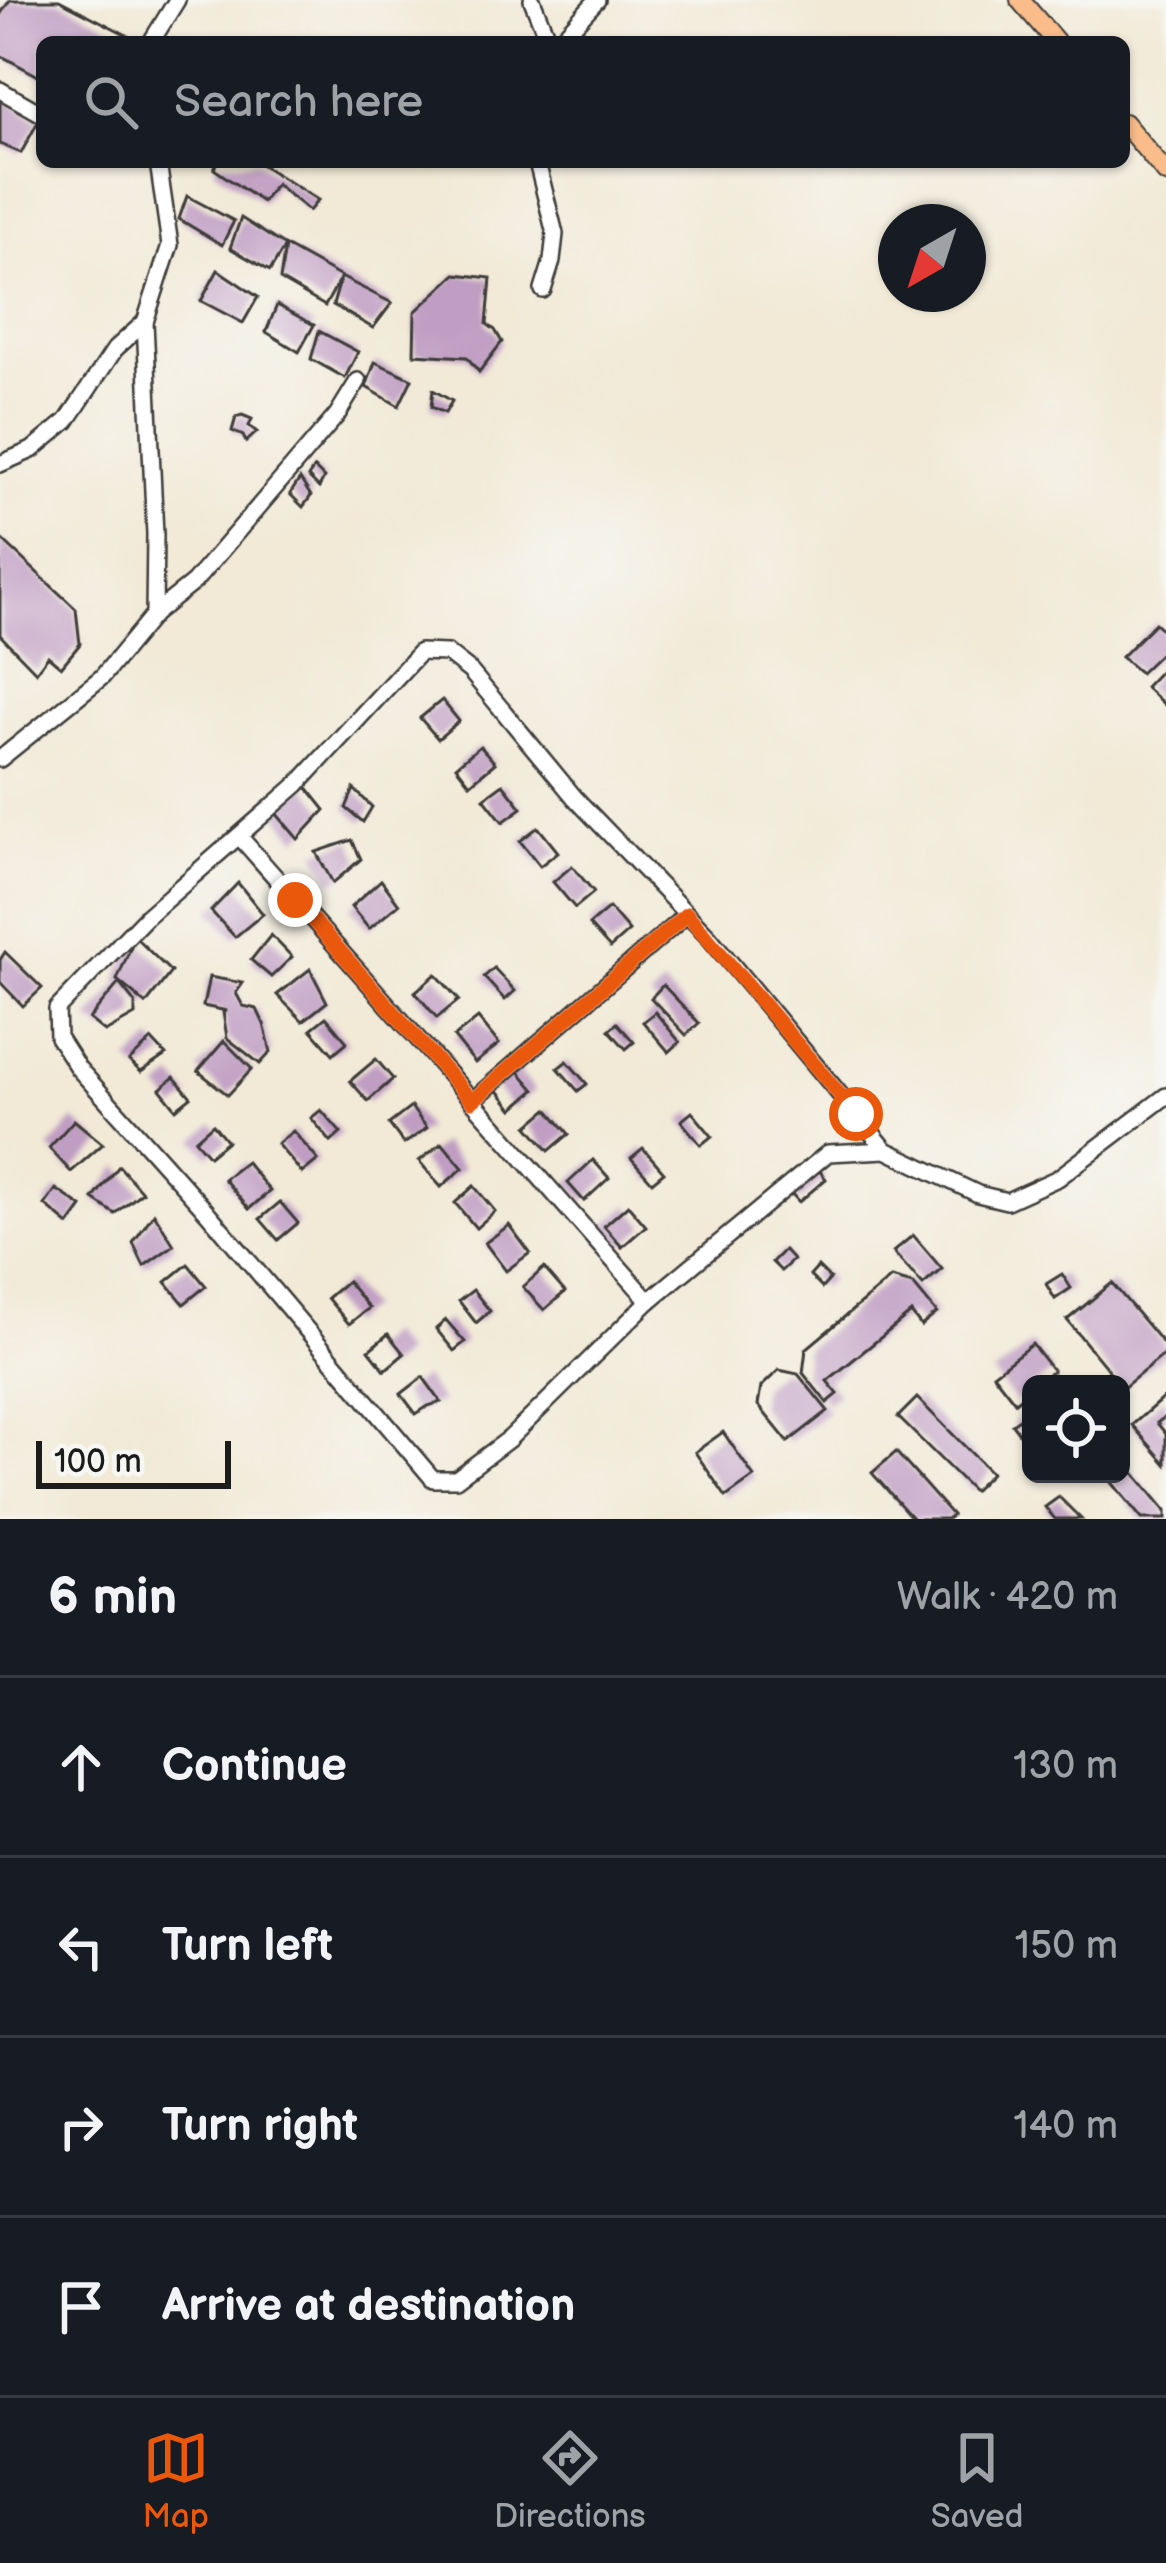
<!DOCTYPE html>
<meta charset="utf-8">
<style>
body{margin:0;font-family:"Balsamiq Sans",sans-serif;background:#242831;color:#f1f3f6}
.controls{position:absolute;right:36px;bottom:36px;display:grid;overflow:hidden;border-radius:18px;box-shadow:0 3px 9px #0004}
.controls button{width:108px;height:108px;display:grid;place-items:center;padding:0;border:0;border-bottom:3px solid #363941;background:#171b24;color:#f1f3f6;font:60px sans-serif}
.compass{position:absolute;left:878px;top:204px;width:108px;height:108px;border-radius:50%;background:#171b24;box-shadow:0 3px 9px #0004;rotate:219deg}
.scale{position:absolute;left:36px;bottom:30px;width:195px;box-sizing:border-box;padding-left:12px;border:6px solid #1c1c1c;border-top:0;font-size:33px;line-height:42px;white-space:nowrap;color:#1c1c1c;-webkit-text-stroke:9px #f6f6f2;paint-order:stroke}
.stop{position:absolute;width:36px;height:36px;margin:-27px;border:9px solid #ea580c;border-radius:50%;background:#fff}
.stop.end{background:#ea580c;border-color:#fff;box-shadow:0 3px 12px #0008}
.list{margin:0;padding:0;list-style:none}
h2{display:flex;justify-content:space-between;align-items:center;height:156px;margin:0;padding:0 48px;font-size:51px}
h2 small{font-size:39px;font-weight:400;color:#9ea1a6}
.list li{display:grid;grid-template-columns:78px 1fr auto;gap:36px;align-items:center;box-sizing:border-box;height:180px;padding:0 48px;border-top:3px solid #363941}
.list b{display:block;font-size:45px;white-space:nowrap}
.list em{font-size:39px;font-style:normal;color:#9ea1a6}
.icon{flex:none;width:66px;height:66px;fill:none;stroke:currentColor;stroke-width:2;stroke-linecap:round;stroke-linejoin:round}
.map{position:relative;flex:none;width:1166px;height:1519px;overflow:hidden}
.search{position:absolute;background:#171b24;box-shadow:0 3px 9px #0004;left:36px;right:36px;top:36px;height:132px;display:flex;align-items:center;gap:30px;box-sizing:border-box;padding:0 42px;border-radius:18px;color:#9ea1a6;font-size:45px}
.sheet{height:876px;background:#171b24}
nav{display:flex;justify-content:space-around;align-items:center;box-sizing:border-box;height:168px;border-top:3px solid #363941;background:#171b24;font-size:33px;color:#9ea1a6}
nav a{display:grid;justify-items:center;gap:6px}
nav .on{color:#ea580c}
.map>svg:first-child{display:block}
.building{fill:#c09dc3}
.lines{fill:none;stroke-linecap:round;stroke-linejoin:round}
.minor-casing{stroke:#3c3b38;stroke-width:20}
.major-casing{stroke:#3c3b38;stroke-width:22}
.minor{stroke:#fff;stroke-width:15}
.major{stroke:#f9bc8a;stroke-width:18}
.route{stroke:#ea580c;stroke-width:15}
</style>
<div class="map">
<svg width="1166" height="1519" viewBox="0 0 1166 1519">
<rect width="100%" height="100%" fill="#f6f6f2"/>
<filter id="ink" filterUnits="userSpaceOnUse"><feTurbulence type="fractalNoise" baseFrequency=".00833" numOctaves="2"/><feDisplacementMap in="SourceGraphic" scale="24" xChannelSelector="R" yChannelSelector="G"/><feConvolveMatrix kernelMatrix="1 2 1 2 8 2 1 2 1" color-interpolation-filters="sRGB"/></filter>
<filter id="wash" filterUnits="userSpaceOnUse"><feTurbulence type="fractalNoise" baseFrequency=".004" numOctaves="4" result="noise"/><feDisplacementMap in="SourceGraphic" scale="48" xChannelSelector="R" yChannelSelector="G"/><feGaussianBlur stdDeviation="2.7" result="paint"/><feColorMatrix in="noise" values="0 0 0 0 0 0 0 0 0 0 0 0 0 0 0 0 0 1.4 0 .05"/><feComposite in="paint" operator="in"/></filter>
<g filter="url(#wash)">
<rect width="100%" height="100%" fill="#f2e9d6"/>
<g id="blocks">
<!-- building -->
<g class="building">
<path d="M10,0H59L127,35L123,42H42V78L0,55V15Z"/>
<path d="M0,94L39,120L21,153L0,144Z"/>
<path d="M217,162H257L318,200L309,211L276,184L262,202L214,169Z"/>
<path d="M187,196L234,221L222,245L179,219Z"/>
<path d="M241,218L285,246L270,271L230,248Z"/>
<path d="M285,246L341,277L325,306L280,280Z"/>
<path d="M218,270L258,297L243,323L201,301Z"/>
<path d="M456,274L491,278L487,324L495,330L502,342L479,372L467,357L414,354L415,312Z"/>
<path d="M341,277L392,303L373,328L333,305Z"/>
<path d="M277,305L314,325L299,352L266,332Z"/>
<path d="M319,331L358,352L345,378L311,359Z"/>
<path d="M375,362L412,379L399,406L366,387Z"/>
<path d="M433,390L452,401L445,413L431,407Z"/>
<path d="M242,415L252,419L249,426L257,432L246,442L243,436L232,431L236,417Z"/>
<path d="M314,468L324,478L319,488L308,477Z"/>
<path d="M300,479L311,496L303,507L290,494Z"/>
<path d="M0,538L76,609L80,644L61,667L48,656L36,672L0,635Z"/>
<path d="M1155,623L1166,633V648L1140,673L1121,657Z"/>
<path d="M1166,665V706L1145,687Z"/>
<path d="M442,700L459,721L438,739L420,718Z"/>
<path d="M480,746L495,763L470,784L456,766Z"/>
<path d="M301,780L325,810L298,839L275,812Z"/>
<path d="M503,784L522,808L503,822L484,798Z"/>
<path d="M354,789L372,807L363,822L346,808Z"/>
<path d="M538,827L558,852L540,866L520,841Z"/>
<path d="M352,840L361,859L333,883L316,852Z"/>
<path d="M572,866L594,892L575,908L553,882Z"/>
<path d="M381,880L399,904L369,929L351,907Z"/>
<path d="M238,883L263,914L235,937L211,911Z"/>
<path d="M609,908L629,931L610,948L589,925Z"/>
<path d="M271,935L292,957L271,977L251,960Z"/>
<path d="M135,937L171,972L146,1004L117,980Z"/>
<path d="M5,952L42,988L23,1006L0,982V960Z"/>
<path d="M494,968L515,991L505,1000L484,977Z"/>
<path d="M310,969L327,1002L303,1021L277,995Z"/>
<path d="M436,974L459,1000L437,1018L415,992Z"/>
<path d="M209,977L243,983L236,993L243,1006L257,1009L264,1024L271,1052L260,1064L227,1038L223,1012L227,1011L203,1006Z"/>
<path d="M119,983L135,1003V1015L105,1032L89,1019Z"/>
<path d="M663,985L699,1023L686,1035L651,998Z"/>
<path d="M655,1012L680,1042L669,1052L643,1022Z"/>
<path d="M326,1017L347,1042L333,1054L311,1029Z"/>
<path d="M478,1018L499,1044L475,1063L454,1037Z"/>
<path d="M617,1023L634,1042L626,1049L609,1030Z"/>
<path d="M152,1040L166,1055L141,1072L129,1061Z"/>
<path d="M224,1041L252,1069L228,1095L198,1071Z"/>
<path d="M376,1059L393,1079L368,1101L350,1081Z"/>
<path d="M567,1061L587,1084L578,1091L558,1068Z"/>
<path d="M517,1069L535,1090L513,1109L495,1087Z"/>
<path d="M174,1077L191,1097L176,1109L160,1089Z"/>
<path d="M411,1107L427,1128L404,1144L389,1124Z"/>
<path d="M548,1109L569,1134L549,1151L528,1126Z"/>
<path d="M321,1110L341,1133L331,1142L311,1118Z"/>
<path d="M692,1112L712,1136L701,1145L681,1121Z"/>
<path d="M74,1120L103,1144L71,1172L49,1148Z"/>
<path d="M213,1124L227,1141L209,1156L195,1140Z"/>
<path d="M293,1131L318,1160L302,1173L277,1144Z"/>
<path d="M442,1143L463,1168L441,1187L419,1161Z"/>
<path d="M643,1148L664,1172L652,1182L631,1158Z"/>
<path d="M593,1160L609,1178L584,1201L568,1183Z"/>
<path d="M246,1162L270,1191L249,1209L224,1179Z"/>
<path d="M119,1166L142,1192L115,1214L93,1199Z"/>
<path d="M819,1170L826,1179L799,1202L791,1193Z"/>
<path d="M474,1186L495,1211L476,1228L455,1203Z"/>
<path d="M56,1189L82,1207L69,1225L45,1205Z"/>
<path d="M280,1202L298,1223L278,1240L260,1219Z"/>
<path d="M628,1205L646,1226L622,1247L604,1226Z"/>
<path d="M154,1213L174,1245L144,1266L133,1243Z"/>
<path d="M509,1225L530,1253L506,1271L485,1243Z"/>
<path d="M913,1235L942,1269L923,1285L893,1252Z"/>
<path d="M784,1250L793,1260L781,1271L772,1262Z"/>
<path d="M188,1264L206,1286L184,1304L166,1282Z"/>
<path d="M818,1267L830,1279L822,1288L810,1276Z"/>
<path d="M544,1268L565,1292L544,1310L523,1287Z"/>
<path d="M1062,1274L1071,1288L1055,1299L1046,1284Z"/>
<path d="M891,1278L913,1284L937,1313L921,1326L911,1313L827,1381L838,1394L827,1403L803,1373L806,1349Z"/>
<path d="M347,1281L369,1308L349,1324L327,1298Z"/>
<path d="M1112,1283L1166,1347V1353L1123,1388L1067,1320Z"/>
<path d="M473,1290L490,1311L476,1323L459,1301Z"/>
<path d="M446,1320L465,1342L454,1351L436,1329Z"/>
<path d="M388,1334L404,1354L385,1370L369,1350Z"/>
<path d="M1032,1344L1053,1371L1037,1384H1031V1389L1015,1402L993,1374Z"/>
<path d="M779,1370L798,1374L828,1411L788,1442L758,1405L761,1387Z"/>
<path d="M423,1377L441,1402L428,1406L416,1414L401,1394Z"/>
<path d="M917,1398L991,1473L973,1491L898,1417Z"/>
<path d="M1163,1398L1166,1402V1416L1157,1423L1166,1434V1464L1132,1425Z"/>
<path d="M1031,1411V1449L1012,1424Z"/>
<path d="M723,1432L754,1477L726,1497L695,1452Z"/>
<path d="M896,1452L952,1515L947,1519H913L872,1473Z"/>
<path d="M1121,1457L1166,1511V1519H1142L1105,1474H1121Z"/>
<path d="M1059,1497L1081,1519H1055L1045,1507Z"/>
</g>
</g>
</g>
<g filter="url(#ink)">
<use href="#blocks" fill-opacity="0" stroke="#3c3b38" stroke-width="3"/>
<g class="lines">
<!-- minor casing -->
<g class="minor-casing">
<g id="minor">
<path d="M532,0L549,42"/>
<path d="M151,42L177,0"/>
<path d="M558,42L597,0"/>
<path d="M0,90L42,114"/>
<path d="M537,162L555,234L552,261L543,290"/>
<path d="M0,464L32,450L67,421L115,349L145,322"/>
<path d="M154,614L155,534L145,322L170,245L158,162"/>
<path d="M0,759L102,677L154,614L194,582L337,415L358,381"/>
<path d="M239,836L649,1301"/>
<path d="M472,1101L687,914"/>
<path d="M886,1150L828,1153L649,1301L509,1439L456,1479H433L207,1212L78,1068L58,1037L57,1009L146,917L298,784L420,652L447,653L470,671L575,798L709,937L886,1150L978,1194L1007,1201L1058,1178L1166,1096"/>
</g>
</g>
<!-- major casing -->
<g class="major-casing">
<g id="major">
<path d="M1020,0L1056,42"/>
<path d="M1124,123L1166,173"/>
</g>
</g>
<!-- minor -->
<use href="#minor" class="minor"/>
<!-- major -->
<use href="#major" class="major"/>
</g>
</g>
<g class="lines" filter="url(#ink)">
<!-- route -->
<path class="route" d="M295,900L472,1101L687,914L856,1114"/>
</g>
</svg>
<div class="controls">
<button><svg class="icon" aria-label="locate" viewBox="0 0 24 24"><circle cx="12" cy="12" r="6"/><path d="M12 2v4M12 18v4M2 12h4M18 12h4"/></svg></button>
</div>
<svg class="compass" viewBox="-18 -18 36 36"><path d="M0-13l5 13h-10z" fill="#e53935"/><path d="M0 13l5-13h-10z" fill="#9ea1a6"/></svg>
<div class="scale">100 m</div>
<div class="stop" style="left:856px;top:1114px"></div>
<div class="stop end" style="left:295px;top:900px"></div>
<div class="search"><svg class="icon" aria-label="search" viewBox="0 0 24 24"><circle cx="10" cy="10" r="6"/><path d="M15 15l6 6"/></svg>Search here</div>
</div>
<section class="sheet">
<h2>6 min<small>Walk · 420 m</small></h2>
<ul class="list">
<li><svg class="icon" aria-label="ahead" viewBox="0 0 24 24"><path d="M12 20V5M6 11l6-6 6 6"/></svg><div><b>Continue</b></div><em>130 m</em></li>
<li><svg class="icon" aria-label="left" viewBox="0 0 24 24"><path d="M17 20v-9H6M10 6l-5 5 5 5"/></svg><div><b>Turn left</b></div><em>150 m</em></li>
<li><svg class="icon" aria-label="right" viewBox="0 0 24 24"><path d="M7 20v-9h11M14 6l5 5-5 5"/></svg><div><b>Turn right</b></div><em>140 m</em></li>
<li><svg class="icon" aria-label="arrive" viewBox="0 0 24 24"><path d="M6 21V4h12l-3 4 3 4H6"/></svg><div><b>Arrive at destination</b></div></li>
</ul>
</section>
<nav>
<a class="on"><svg class="icon" aria-label="map" viewBox="0 0 24 24"><path d="M3 6l6-2 6 2 6-2v14l-6 2-6-2-6 2zM9 4v14M15 6v14"/></svg>Map</a>
<a><svg class="icon" aria-label="directions" viewBox="0 0 24 24"><path d="M12 3l9 9-9 9-9-9zM9 14v-3h6M13 9l2 2-2 2"/></svg>Directions</a>
<a><svg class="icon" aria-label="saved" viewBox="0 0 24 24"><path d="M7 4h10v16l-5-4-5 4z"/></svg>Saved</a>
</nav>
